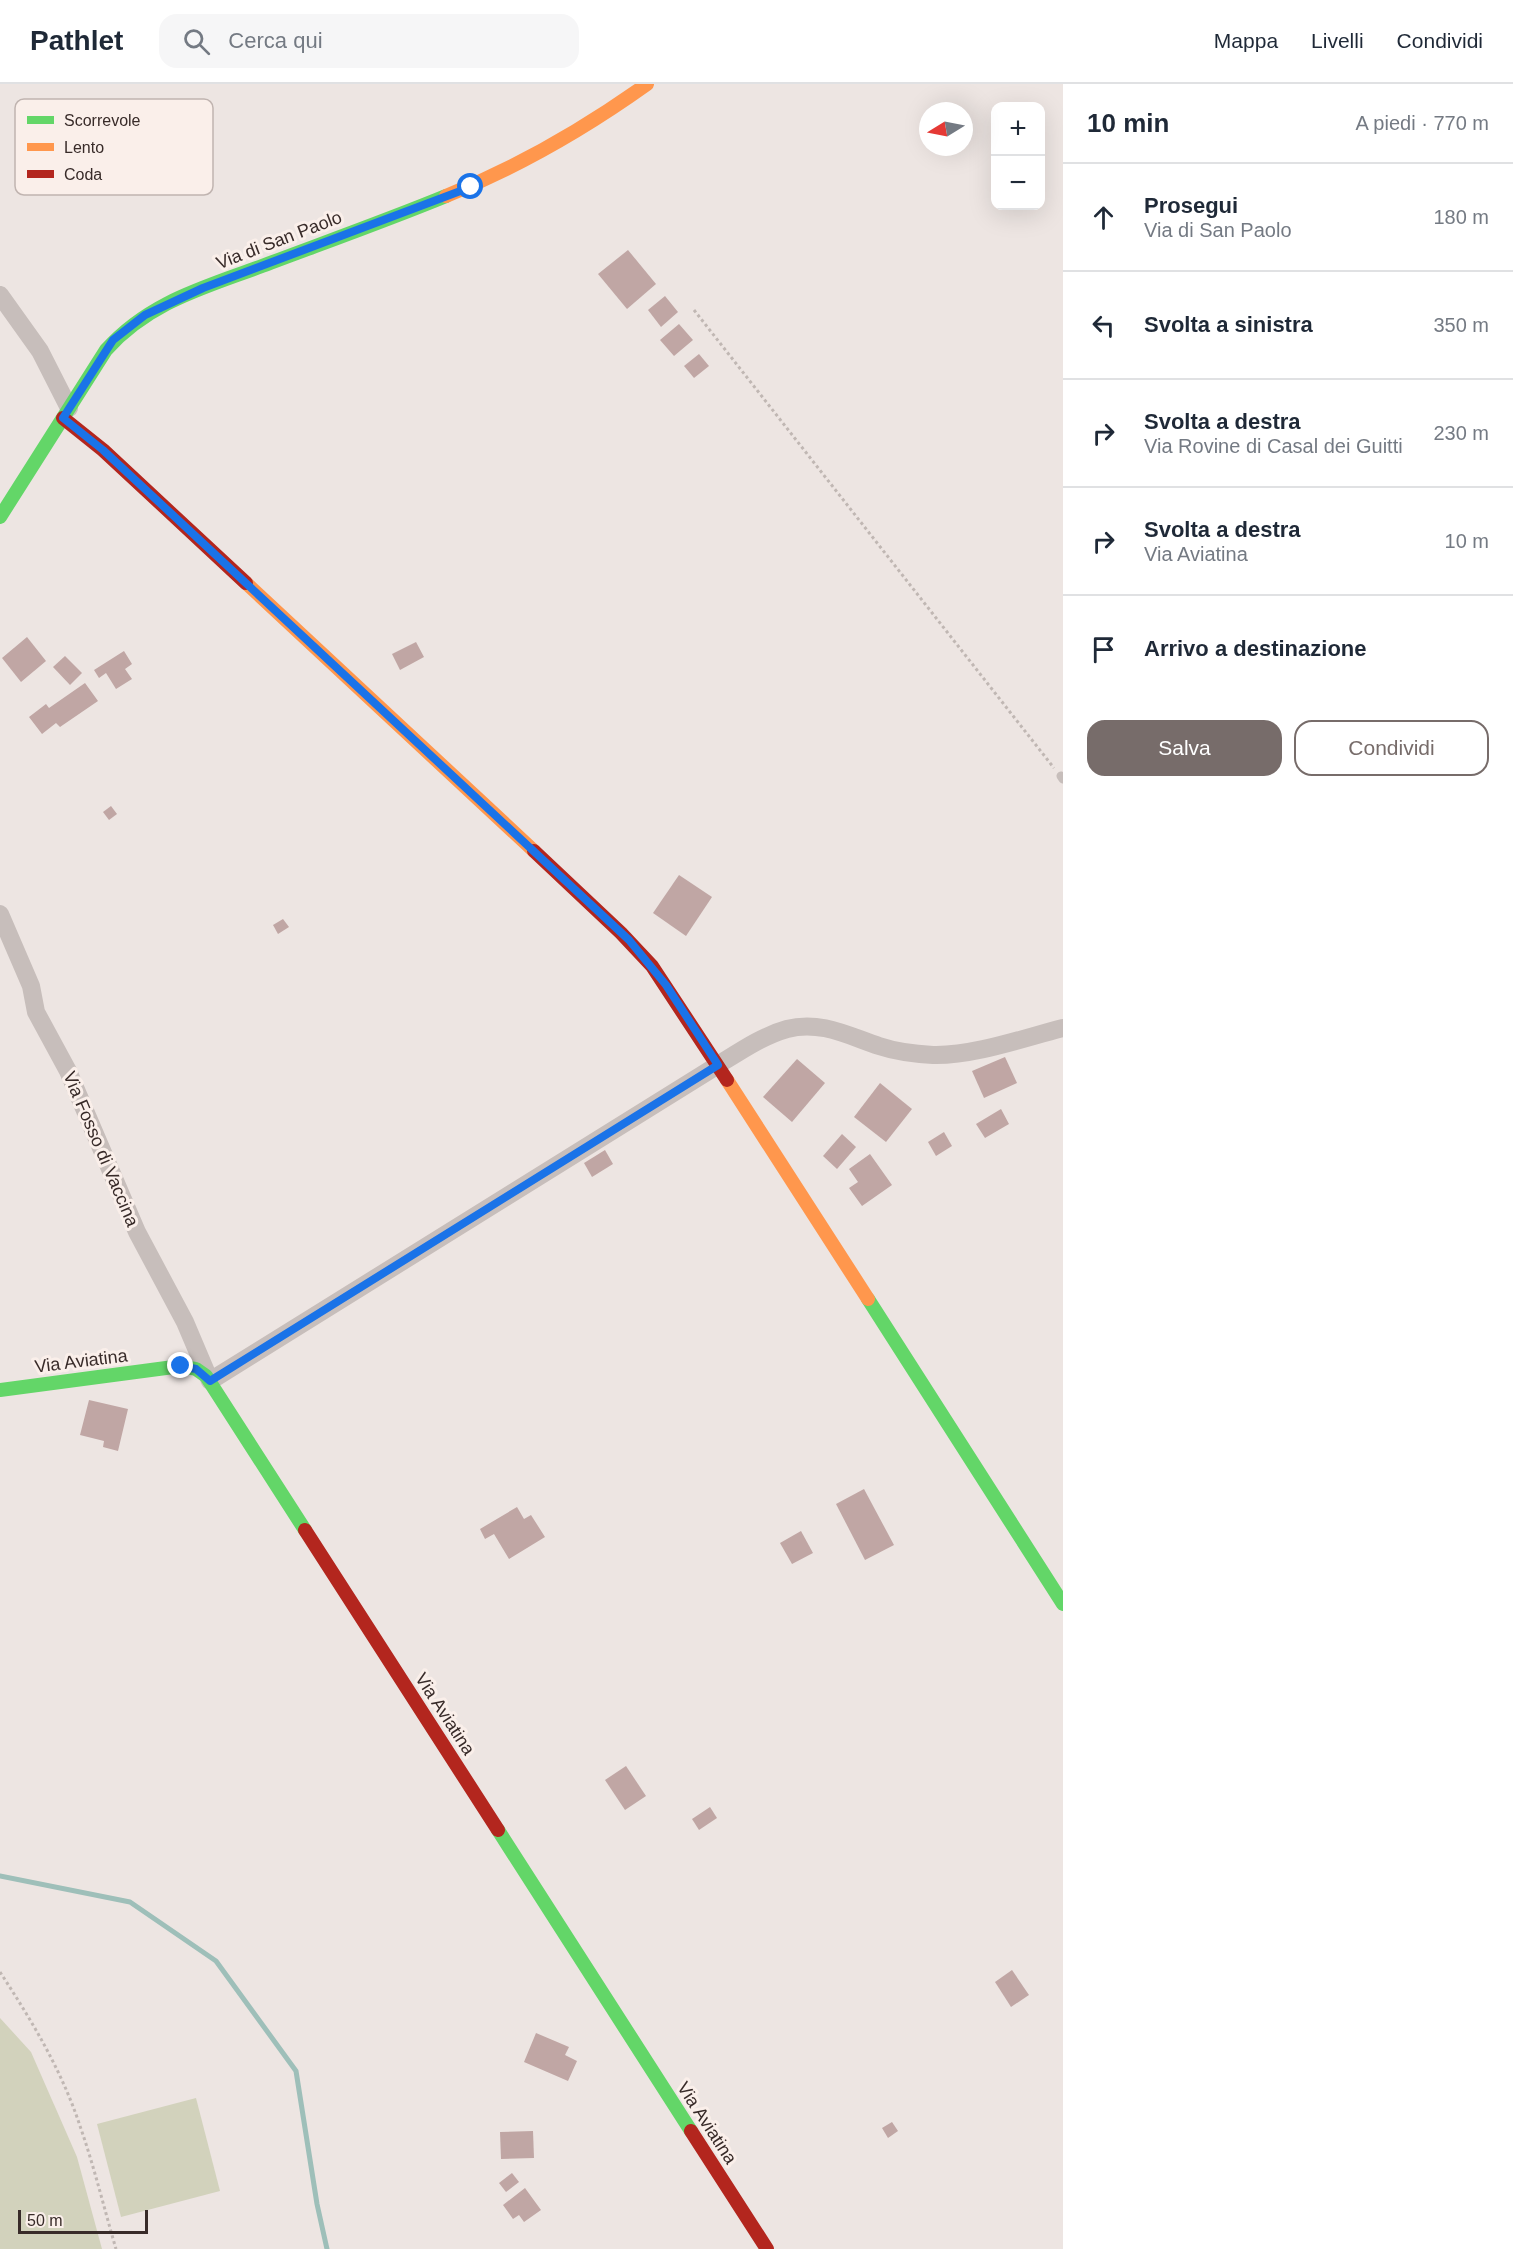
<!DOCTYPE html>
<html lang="it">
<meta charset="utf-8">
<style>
body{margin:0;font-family:Arial,sans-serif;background:#f6f6f7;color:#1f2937}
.controls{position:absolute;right:18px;top:18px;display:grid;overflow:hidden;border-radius:12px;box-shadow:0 6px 24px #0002}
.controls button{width:54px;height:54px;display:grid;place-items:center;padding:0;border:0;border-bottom:2px solid #e0e1e3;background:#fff;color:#1f2937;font:30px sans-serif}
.compass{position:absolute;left:919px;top:18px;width:54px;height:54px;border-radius:50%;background:#fff;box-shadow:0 6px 24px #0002;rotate:260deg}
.scale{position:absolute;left:18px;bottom:15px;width:130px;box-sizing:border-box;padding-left:6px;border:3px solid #382b29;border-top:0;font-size:16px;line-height:21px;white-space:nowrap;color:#382b29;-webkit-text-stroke:4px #faefea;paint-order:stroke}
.stop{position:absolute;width:18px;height:18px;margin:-14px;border:4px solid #1a73e8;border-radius:50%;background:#fff}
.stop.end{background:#1a73e8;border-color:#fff;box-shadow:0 2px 6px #0008}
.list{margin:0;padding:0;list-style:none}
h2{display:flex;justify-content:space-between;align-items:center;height:78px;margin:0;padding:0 24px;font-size:26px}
h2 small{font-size:20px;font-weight:400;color:#747a83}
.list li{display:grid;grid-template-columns:39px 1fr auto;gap:18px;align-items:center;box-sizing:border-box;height:108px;padding:0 24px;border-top:2px solid #e0e1e3}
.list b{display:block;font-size:22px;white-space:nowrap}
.list p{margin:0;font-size:20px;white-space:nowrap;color:#747a83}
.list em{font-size:20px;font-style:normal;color:#747a83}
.actions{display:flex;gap:12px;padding:18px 24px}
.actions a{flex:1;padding:14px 0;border:2px solid #776c6a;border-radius:18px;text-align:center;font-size:21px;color:#776c6a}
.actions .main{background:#776c6a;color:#fff}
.icon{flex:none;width:33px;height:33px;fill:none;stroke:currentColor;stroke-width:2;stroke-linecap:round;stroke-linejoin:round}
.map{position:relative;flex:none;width:1063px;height:2165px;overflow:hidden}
header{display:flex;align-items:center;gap:36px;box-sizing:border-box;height:84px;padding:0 30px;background:#fff;border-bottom:2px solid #e0e1e3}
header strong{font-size:28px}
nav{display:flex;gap:33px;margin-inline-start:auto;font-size:21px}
.search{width:420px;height:54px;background:#f6f6f7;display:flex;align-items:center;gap:15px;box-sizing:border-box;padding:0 21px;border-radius:18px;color:#747a83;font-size:22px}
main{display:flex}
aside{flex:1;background:#fff}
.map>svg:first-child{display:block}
.green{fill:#d2d2bc}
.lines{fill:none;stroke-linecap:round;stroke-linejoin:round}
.stream{stroke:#9ebfb9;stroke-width:5}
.building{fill:#c0a6a4}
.path{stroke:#c0b7b3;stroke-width:3;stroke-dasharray:3 3;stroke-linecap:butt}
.lane{stroke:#c7bebb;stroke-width:9}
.street{stroke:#c7bebb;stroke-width:18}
.fast{stroke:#63d668;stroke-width:14}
.slow{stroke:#ff974d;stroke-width:14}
.jam{stroke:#b3261e;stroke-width:14}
.route{stroke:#1a73e8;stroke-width:8}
.labels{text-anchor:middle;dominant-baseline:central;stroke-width:6;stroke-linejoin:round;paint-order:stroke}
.street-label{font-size:18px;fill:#382b29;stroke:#faefea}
.key{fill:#faefea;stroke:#c0b4b0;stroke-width:1.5}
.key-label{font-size:16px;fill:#382b29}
</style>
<header>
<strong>Pathlet</strong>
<div class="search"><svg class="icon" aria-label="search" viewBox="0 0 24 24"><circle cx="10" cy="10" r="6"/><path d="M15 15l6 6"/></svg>Cerca qui</div>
<nav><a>Mappa</a><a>Livelli</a><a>Condividi</a></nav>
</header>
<main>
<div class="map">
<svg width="1063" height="2165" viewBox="0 0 1063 2165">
<rect width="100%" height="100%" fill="#ede5e2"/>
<!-- green -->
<g class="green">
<path d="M0,1934L31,1968L77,2073L102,2165H0Z"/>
<path d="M196,2014L220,2107L121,2133L97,2040Z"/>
</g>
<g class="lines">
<!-- stream -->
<path class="stream" d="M0,1792L130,1818L216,1877L296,1987L317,2120L327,2165"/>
</g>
<!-- building -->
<g class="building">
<path d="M628,166L656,200L627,225L598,190Z"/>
<path d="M665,212L678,228L661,243L648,226Z"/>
<path d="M679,240L693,256L674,272L660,256Z"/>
<path d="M699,270L709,282L694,294L684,282Z"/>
<path d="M27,553L46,577L21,598L2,574Z"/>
<path d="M416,558L424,573L400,586L392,570Z"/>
<path d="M124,567L132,580L125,585L132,595L116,605L106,589L99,594L94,586Z"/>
<path d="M65,572L82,589L70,601L53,583Z"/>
<path d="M85,599L98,617L60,643L56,639L42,650L29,633L46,620L49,624Z"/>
<path d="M111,722L117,730L109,736L103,728Z"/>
<path d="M679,791L712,813L686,852L653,829Z"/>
<path d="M283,835L289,843L278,850L273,841Z"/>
<path d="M1005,973L1017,999L984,1014L972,987Z"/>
<path d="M797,975L825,999L792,1038L763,1013Z"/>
<path d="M880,999L912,1025L886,1058L854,1033Z"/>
<path d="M1001,1025L1009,1040L985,1054L976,1040Z"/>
<path d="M944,1048L952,1062L936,1072L928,1058Z"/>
<path d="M842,1050L856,1063L837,1085L823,1072Z"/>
<path d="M605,1066L613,1080L592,1093L584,1079Z"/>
<path d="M870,1070L892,1101L862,1122L849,1104L858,1098L849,1085Z"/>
<path d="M89,1316L128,1325L118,1367L103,1363L104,1357L80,1351Z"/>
<path d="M864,1405L894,1461L865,1476L836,1420Z"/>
<path d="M517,1423L524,1435L531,1431L545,1453L509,1475L494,1450L485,1455L480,1445Z"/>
<path d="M801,1447L813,1469L792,1480L780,1459Z"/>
<path d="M626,1682L646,1712L625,1726L605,1696Z"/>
<path d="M710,1723L717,1734L699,1746L692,1735Z"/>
<path d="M1012,1886L1029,1911L1011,1923L995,1898Z"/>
<path d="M536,1949L569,1963L565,1971L577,1977L568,1997L524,1978Z"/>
<path d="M892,2038L898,2047L888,2054L882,2044Z"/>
<path d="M533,2047L534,2074L501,2075L500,2048Z"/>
<path d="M512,2089L519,2098L506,2108L499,2099Z"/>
<path d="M525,2104L541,2126L524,2138L519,2131L513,2135L503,2121Z"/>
</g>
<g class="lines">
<!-- path -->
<g class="path">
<path d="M694,226L1054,684"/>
<path d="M0,1888C32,1937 62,1987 80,2042C94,2082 104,2124 116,2165"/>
</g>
<!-- lane -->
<path class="lane" d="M1061,692L1063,695"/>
<!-- street -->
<g class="street">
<path d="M0,211L40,267L69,324"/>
<path d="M0,830L31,902L36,928L68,987L137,1148L185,1238L210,1297L718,981C739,968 762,952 787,945C820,936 849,952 879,962C897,968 915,970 933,971C973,972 1024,954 1063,944"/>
</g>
<!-- fast -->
<g class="fast">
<path d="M0,433L106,266C149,218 203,204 262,182C323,159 385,137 446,112"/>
<path d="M868,1215L1063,1520"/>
<path d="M0,1306L181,1282L196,1285L206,1292L305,1446"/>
<path d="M498,1746L691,2047"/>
</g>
<!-- slow -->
<g class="slow">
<path d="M446,112C518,83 584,45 647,0"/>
<path d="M246,499L534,767"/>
<path d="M727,996L868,1215"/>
</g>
<!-- jam -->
<g class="jam">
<path d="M63,334L103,366L246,499"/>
<path d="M534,767L621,849L652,882L727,996"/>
<path d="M305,1446L498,1746"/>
<path d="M691,2047L767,2165"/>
</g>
</g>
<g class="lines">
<!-- route -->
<path class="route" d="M181,1282L196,1285L210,1297L718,981L666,901L629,856L103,366L63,334L113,256L145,231L203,204L471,103"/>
</g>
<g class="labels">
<!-- street labels -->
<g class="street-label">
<text transform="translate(279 156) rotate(-21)">Via di San Paolo</text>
<text transform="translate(101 1065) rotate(67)">Via Fosso di Vaccina</text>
<text transform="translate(81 1277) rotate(-7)">Via Aviatina</text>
<text transform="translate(445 1630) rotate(57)">Via Aviatina</text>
<text transform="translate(707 2039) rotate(57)">Via Aviatina</text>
</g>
</g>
<!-- legend -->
<rect x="15" y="15" width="198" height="96" rx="9" class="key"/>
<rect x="27" y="32" width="27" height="8" fill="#63d668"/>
<rect x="27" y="59" width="27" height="8" fill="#ff974d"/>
<rect x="27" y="86" width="27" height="8" fill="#b3261e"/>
<g class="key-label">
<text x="64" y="42">Scorrevole</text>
<text x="64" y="69">Lento</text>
<text x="64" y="96">Coda</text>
</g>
</svg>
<div class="controls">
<button>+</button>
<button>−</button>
</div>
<svg class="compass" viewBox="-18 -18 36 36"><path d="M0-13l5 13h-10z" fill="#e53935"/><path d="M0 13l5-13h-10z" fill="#747a83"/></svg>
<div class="scale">50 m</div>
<div class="stop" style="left:471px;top:103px"></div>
<div class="stop end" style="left:181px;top:1282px"></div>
</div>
<aside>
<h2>10 min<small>A piedi · 770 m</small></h2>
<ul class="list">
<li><svg class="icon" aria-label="ahead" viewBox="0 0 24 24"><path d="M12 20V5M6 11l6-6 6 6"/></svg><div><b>Prosegui</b><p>Via di San Paolo</p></div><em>180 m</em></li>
<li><svg class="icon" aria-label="left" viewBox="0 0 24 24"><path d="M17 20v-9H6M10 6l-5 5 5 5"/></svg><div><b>Svolta a sinistra</b></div><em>350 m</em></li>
<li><svg class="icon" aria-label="right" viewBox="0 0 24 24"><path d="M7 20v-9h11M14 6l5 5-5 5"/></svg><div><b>Svolta a destra</b><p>Via Rovine di Casal dei Guitti</p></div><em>230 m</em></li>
<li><svg class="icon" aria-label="right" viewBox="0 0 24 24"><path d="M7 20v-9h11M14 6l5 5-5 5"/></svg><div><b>Svolta a destra</b><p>Via Aviatina</p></div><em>10 m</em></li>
<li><svg class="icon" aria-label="arrive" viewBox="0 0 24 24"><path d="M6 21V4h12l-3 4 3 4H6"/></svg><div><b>Arrivo a destinazione</b></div></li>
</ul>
<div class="actions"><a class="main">Salva</a><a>Condividi</a></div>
</aside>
</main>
